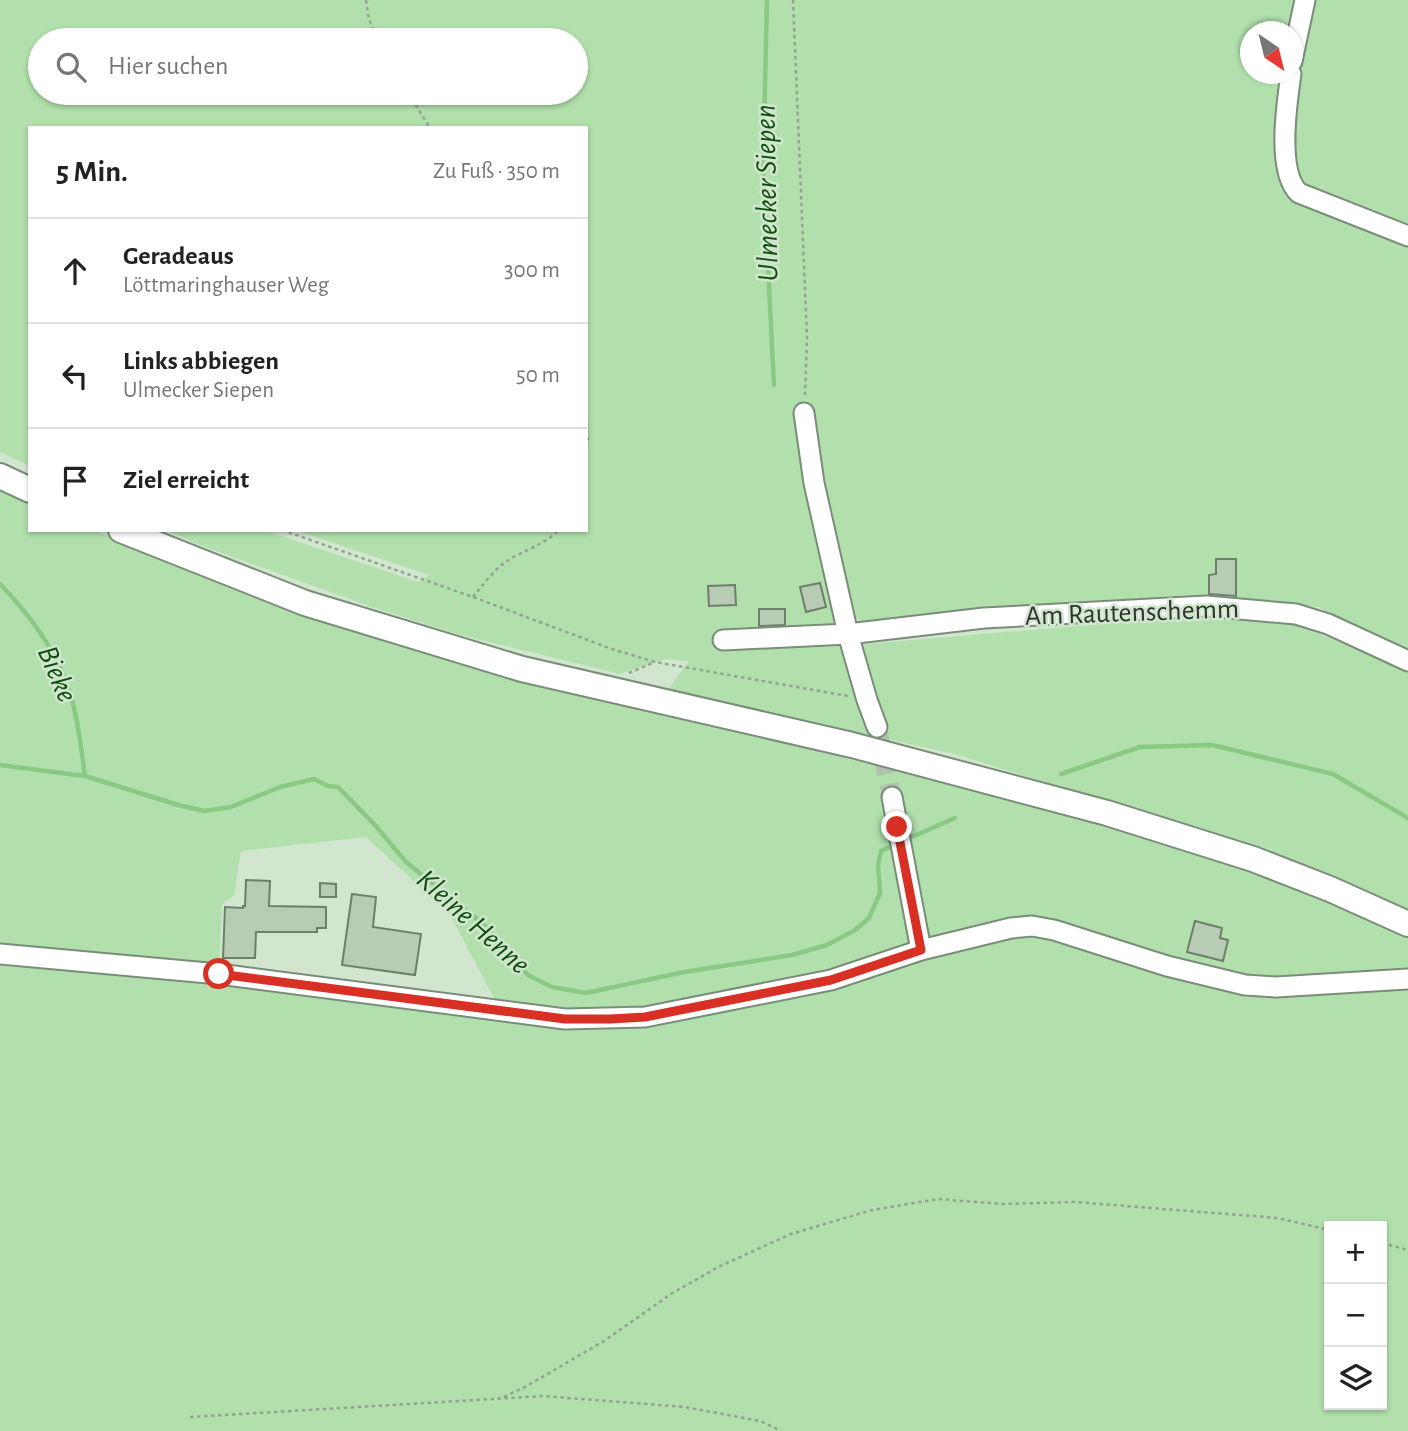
<!DOCTYPE html>
<html lang="de">
<meta charset="utf-8">
<style>
body{margin:0;font-family:"Alegreya Sans",sans-serif;background:#f2f2f2;color:#222}
.controls{position:absolute;right:21px;bottom:21px;display:grid;overflow:hidden;border-radius:0px;box-shadow:0 2px 5px #0004}
.controls button{width:63px;height:63px;display:grid;place-items:center;padding:0;border:0;border-bottom:2px solid #e0e0e0;background:#fff;color:#222;font:35px sans-serif}
.compass{position:absolute;left:1240px;top:21px;width:63px;height:63px;border-radius:50%;background:#fff;box-shadow:0 2px 5px #0004;rotate:145deg}
.stop{position:absolute;width:21px;height:21px;margin:-16px;border:5px solid #d93025;border-radius:50%;background:#fff}
.stop.end{background:#d93025;border-color:#fff;box-shadow:0 2px 7px #0008}
.list{margin:0;padding:0;list-style:none}
h2{display:flex;justify-content:space-between;align-items:center;height:91px;margin:0;padding:0 28px;font-size:30px}
h2 small{font-size:23px;font-weight:400;color:#767676}
.list li{display:grid;grid-template-columns:46px 1fr auto;gap:21px;align-items:center;box-sizing:border-box;height:105px;padding:0 28px;border-top:2px solid #e0e0e0}
.list b{display:block;font-size:26px;white-space:nowrap}
.list p{margin:0;font-size:23px;white-space:nowrap;color:#767676}
.list em{font-size:23px;font-style:normal;color:#767676}
.icon{flex:none;width:38px;height:38px;fill:none;stroke:currentColor;stroke-width:2;stroke-linecap:round;stroke-linejoin:round}
.map{position:relative;flex:none;width:1408px;height:1431px;overflow:hidden}
.search{position:absolute;background:#fff;box-shadow:0 2px 5px #0004;left:28px;top:28px;width:560px;height:77px;display:flex;align-items:center;gap:18px;box-sizing:border-box;padding:0 24px;border-radius:38px;color:#767676;font-size:26px}
.panel{position:absolute;background:#fff;box-shadow:0 2px 5px #0004;left:28px;top:126px;width:560px;height:406px;border-radius:0px}
.map>svg:first-child{display:block}
.green{fill:#b1e0ac;fill-rule:evenodd}
.lines{fill:none;stroke-linecap:round;stroke-linejoin:round}
.stream{stroke:#89c984;stroke-width:4.5}
.building{fill:#b7cbb5;stroke:#6d7f6b;stroke-width:2}
.minor-tunnel{stroke:#b0c2ae;stroke-width:19;stroke-dasharray:19 10;stroke-linecap:butt}
.minor-casing{stroke:#7a8d79;stroke-width:23}
.major-casing{stroke:#7a8d79;stroke-width:28}
.path{stroke:#93a392;stroke-width:2.5;stroke-dasharray:3.5 3.5;stroke-linecap:butt}
.minor{stroke:#fff;stroke-width:19}
.major{stroke:#fff;stroke-width:24}
.route{stroke:#d93025;stroke-width:9}
.labels{text-anchor:middle;dominant-baseline:central;stroke-width:5;stroke-linejoin:round;paint-order:stroke}
.street-label{font-size:28px;fill:#2d352c;stroke:#d1e5cf}
.water-label{font-size:30px;font-style:italic;fill:#0e500c;stroke:#d1e5cf}
</style>
<div class="map">
<svg width="1408" height="1431" viewBox="0 0 1408 1431">
<rect width="100%" height="100%" fill="#d1e5cf"/>
<!-- green -->
<g class="green">
<path d="M0,0H1408V651L1318,607L1287,604L868,625L856,618L847,607L843,646L1207,615L1296,624L1408,672V912L1377,895L1272,854L955,754L667,691L689,661L665,659L620,674L461,635L369,606L197,544L166,530H263L418,582L430,575L294,530H586V128H30V466L0,452ZM1250,32H1292V74H1250ZM40,40H576V93H40Z"/>
<path d="M0,490L30,503V530H93L174,563L452,658L642,709L1086,817L1238,864L1408,935V1431H0V966L317,985L500,1009L450,915L366,837L241,851L234,895L222,904L219,974L0,947ZM1329,1226H1382V1405H1329Z"/>
</g>
<g class="lines">
<!-- stream -->
<g class="stream">
<path d="M767,0L763,168L774,385"/>
<path d="M0,584C31,616 59,653 71,697C79,722 81,750 85,776"/>
<path d="M0,765L85,776L178,805L204,811L231,807L280,787L314,779L328,786L338,787L375,825L406,862L483,924L528,975L552,987L586,993L684,972L792,955L827,945L855,930L869,918L880,893L878,865L881,851L897,844"/>
<path d="M1061,774L1140,747L1212,745L1333,774L1408,818"/>
<path d="M905,840L955,818"/>
</g>
</g>
<!-- building -->
<g class="building">
<path d="M1216,559H1236V596L1209,594V575L1216,574Z"/>
<path d="M820,583L826,607L806,612L800,587Z"/>
<path d="M735,585L736,605L709,606L708,586Z"/>
<path d="M759,609H785V625L759,626Z"/>
<path d="M246,880L270,881L269,906L326,907V928H317V932H256L255,958H223L225,907L243,908V906H245Z"/>
<path d="M320,883L336,884V897H320Z"/>
<path d="M352,894L376,897L373,927L421,934L415,975L342,965Z"/>
<path d="M1195,921L1222,928L1220,938L1228,940L1223,961L1187,952Z"/>
</g>
<g class="lines">
<!-- minor-tunnel -->
<path class="minor-tunnel" d="M877,727L892,797"/>
<!-- minor casing -->
<g class="minor-casing">
<g id="minor">
<path d="M1292,61L1305,0"/>
<path d="M1291,74C1287,102 1276,172 1299,193L1408,236"/>
<path d="M723,640L848,634L814,483L804,413"/>
<path d="M877,727L867,700L848,634L984,618L1206,606L1296,614L1328,624L1408,661"/>
<path d="M892,797L921,950"/>
<path d="M0,954L219,974L565,1019L645,1017L831,980L921,950L1011,928L1032,926L1054,930L1167,966L1245,985L1276,987L1408,979"/>
</g>
</g>
<!-- major casing -->
<g class="major-casing">
<g id="major">
<path d="M0,476L30,490"/>
<path d="M121,530L305,603L522,669L852,745L1107,813L1253,859L1330,889L1408,924"/>
</g>
</g>
<!-- path -->
<g class="path">
<path d="M366,0L369,19L378,40"/>
<path d="M793,0L807,338L805,395"/>
<path d="M408,93L430,128"/>
<path d="M586,409L588,440L586,450"/>
<path d="M282,530L473,597L609,648L655,662L848,696"/>
<path d="M473,597C483,585 493,570 507,561C524,550 544,545 559,530"/>
<path d="M629,673L655,662"/>
<path d="M1382,1243L1408,1250"/>
<path d="M504,1397L525,1387L604,1341L671,1294L718,1267L791,1234L872,1210L938,1199L1003,1204L1075,1202L1278,1218L1329,1230"/>
<path d="M190,1417L543,1396L685,1407L760,1421L781,1431"/>
</g>
<!-- minor -->
<use href="#minor" class="minor"/>
<!-- major -->
<use href="#major" class="major"/>
</g>
<g class="lines">
<!-- route -->
<path class="route" d="M219,974L565,1019H610L645,1017L831,980L921,950L897,827"/>
</g>
<g class="labels">
<!-- street labels -->
<g class="street-label">
<text transform="translate(1132 613) rotate(-2)">Am Rautenschemm</text>
</g>
<!-- water labels -->
<g class="water-label">
<text transform="translate(767 193) rotate(-91)">Ulmecker Siepen</text>
<text transform="translate(57 674) rotate(67)">Bieke</text>
<text transform="translate(473 922) rotate(42)">Kleine Henne</text>
</g>
</g>
</svg>
<div class="controls">
<button>+</button>
<button>−</button>
<button><svg class="icon" aria-label="layers" viewBox="0 0 24 24"><path d="M12 4l9 5-9 5-9-5zM3 14l9 5 9-5"/></svg></button>
</div>
<svg class="compass" viewBox="-18 -18 36 36"><path d="M0-13l5 13h-10z" fill="#e53935"/><path d="M0 13l5-13h-10z" fill="#767676"/></svg>
<div class="stop" style="left:219px;top:974px"></div>
<div class="stop end" style="left:897px;top:827px"></div>
<div class="search"><svg class="icon" aria-label="search" viewBox="0 0 24 24"><circle cx="10" cy="10" r="6"/><path d="M15 15l6 6"/></svg>Hier suchen</div>
<section class="panel">
<h2>5 Min.<small>Zu Fuß · 350 m</small></h2>
<ul class="list">
<li><svg class="icon" aria-label="ahead" viewBox="0 0 24 24"><path d="M12 20V5M6 11l6-6 6 6"/></svg><div><b>Geradeaus</b><p>Löttmaringhauser Weg</p></div><em>300 m</em></li>
<li><svg class="icon" aria-label="left" viewBox="0 0 24 24"><path d="M17 20v-9H6M10 6l-5 5 5 5"/></svg><div><b>Links abbiegen</b><p>Ulmecker Siepen</p></div><em>50 m</em></li>
<li><svg class="icon" aria-label="arrive" viewBox="0 0 24 24"><path d="M6 21V4h12l-3 4 3 4H6"/></svg><div><b>Ziel erreicht</b></div></li>
</ul>
</section>
</div>
